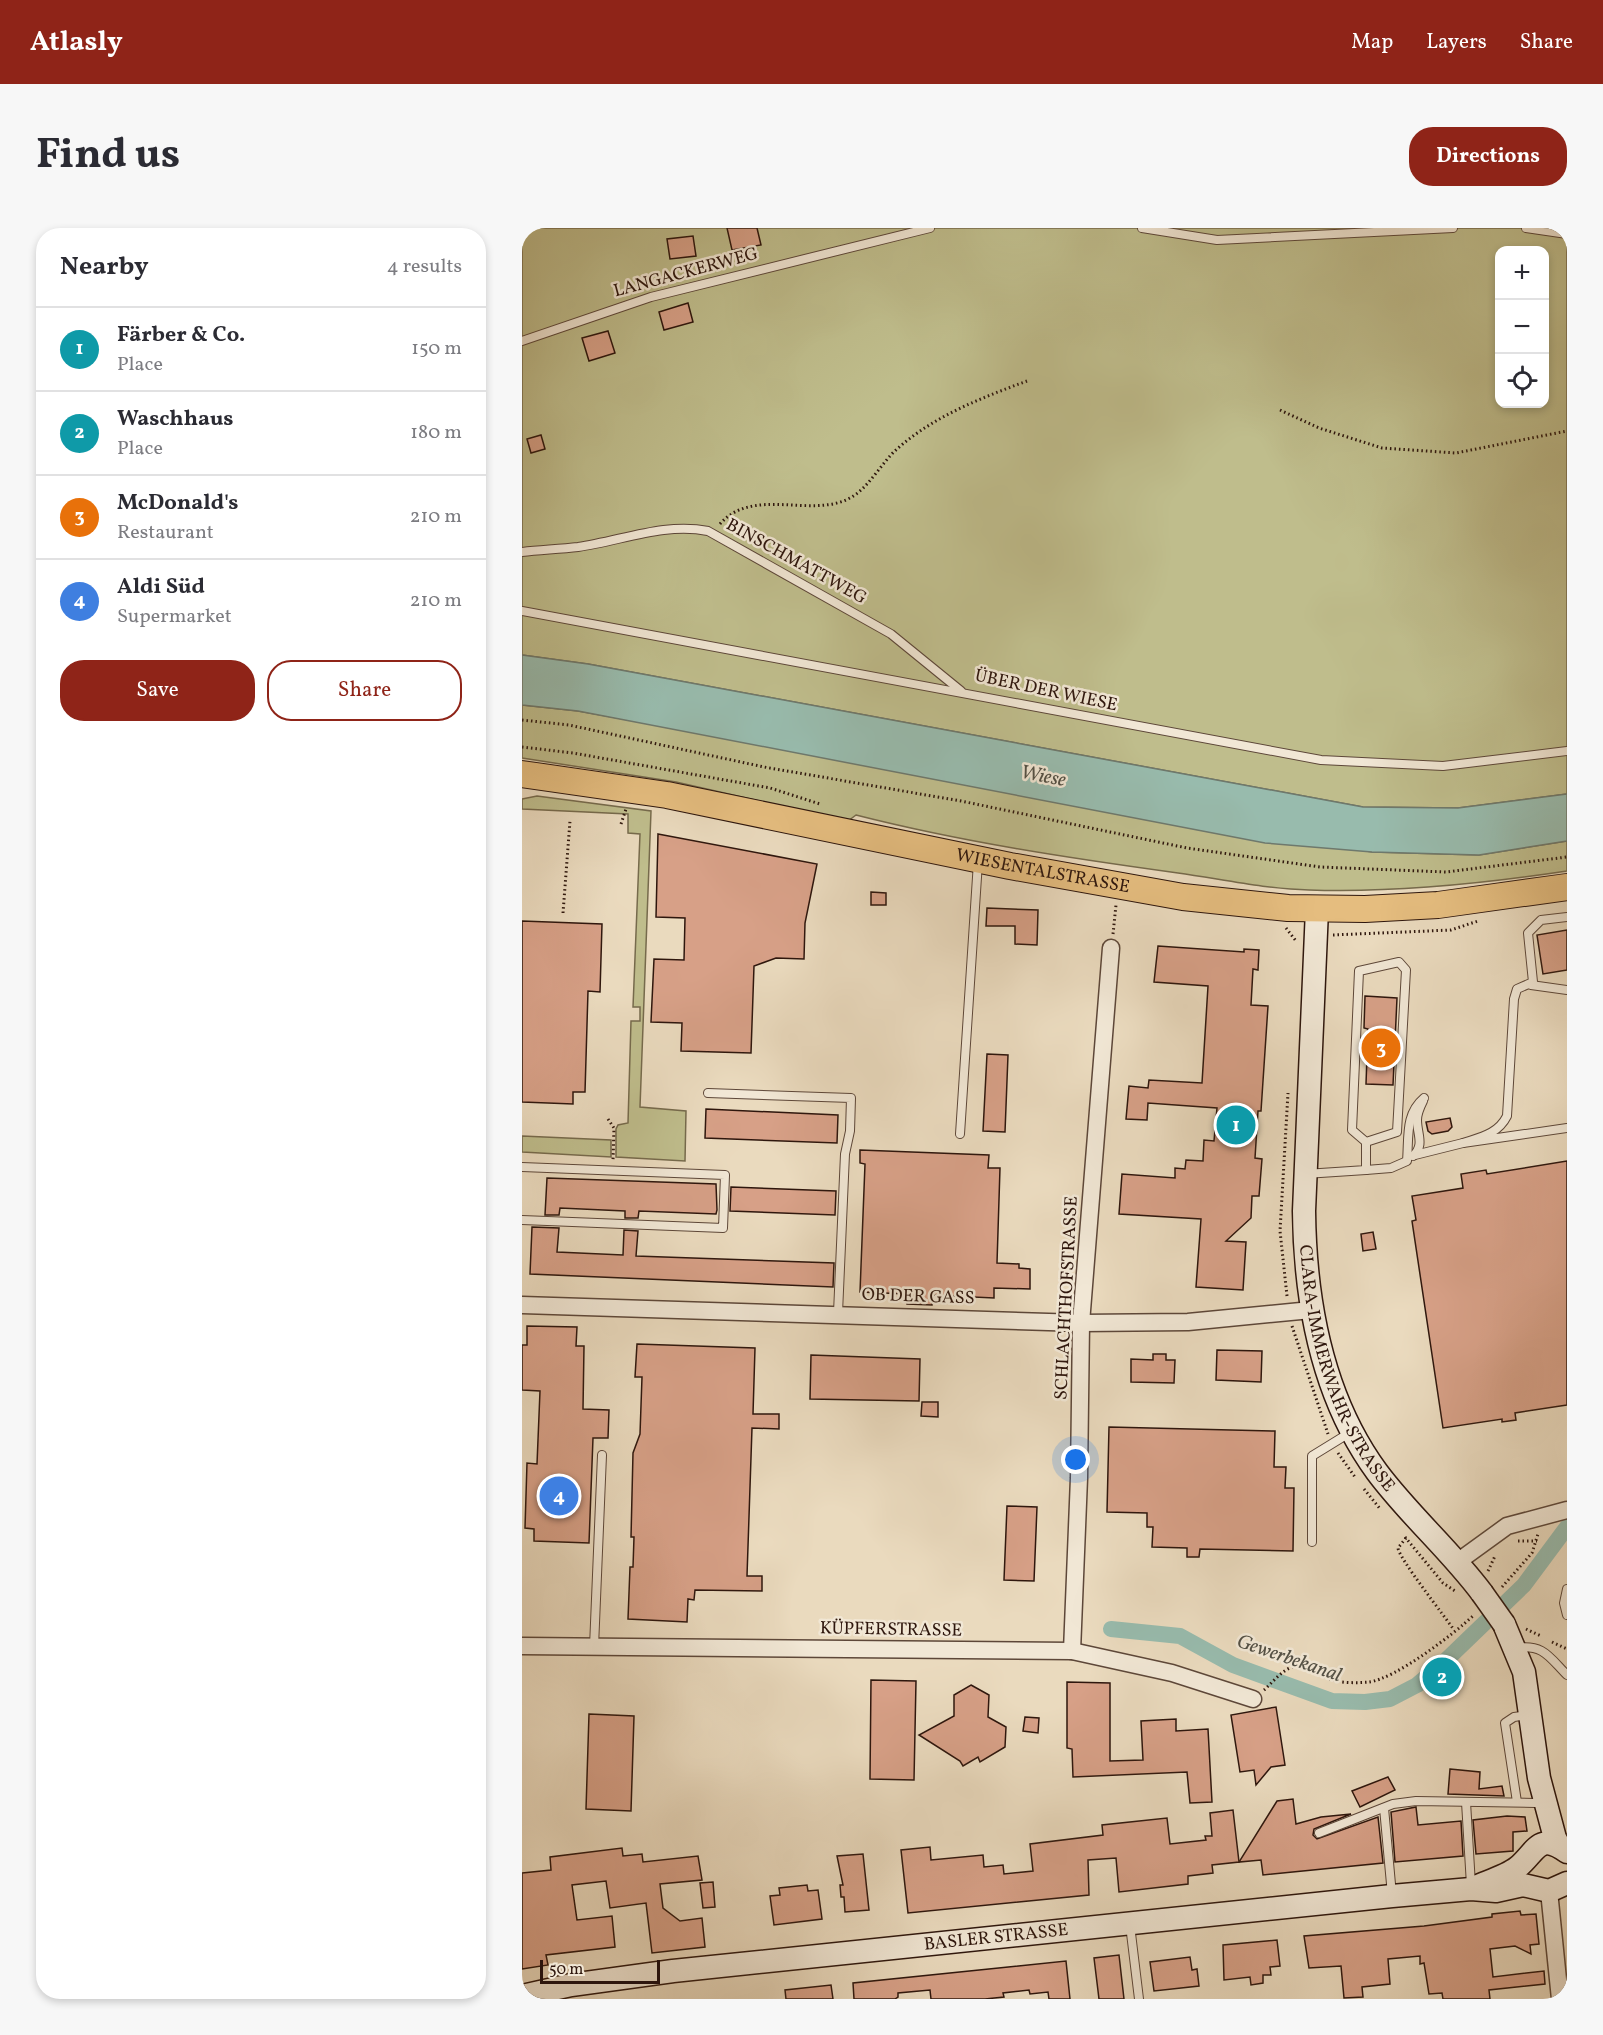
<!DOCTYPE html>
<meta charset="utf-8">
<style>
body{margin:0;font-family:Vollkorn,serif;background:#f7f7f7;color:#2b2b33}
.controls{position:absolute;right:18px;top:18px;display:grid;overflow:hidden;border-radius:12px;box-shadow:0 3px 9px #0003}
.controls button{width:54px;height:54px;display:grid;place-items:center;padding:0;border:0;border-bottom:2px solid #e1e1e2;background:#fff;color:#2b2b33;font:30px sans-serif}
.scale{position:absolute;left:18px;bottom:15px;width:120px;box-sizing:border-box;padding-left:6px;border:3px solid #2e160d;border-top:0;font-size:16px;line-height:21px;white-space:nowrap;color:#2e160d;-webkit-text-stroke:4px #f1e7d5;paint-order:stroke}
.you{position:absolute;left:554px;top:1232px;width:21px;height:21px;margin:-15px;border:4px solid #fff;border-radius:50%;background:#1a73e8;box-shadow:0 0 0 9px #1a73e833}
.badge{display:grid;place-items:center;width:39px;height:39px;border-radius:50%;background:#8f2418;color:#fff;font-size:20px;font-weight:700}
.pin{position:absolute;translate:-50% -50%;border:3px solid #fff;box-shadow:0 2px 6px #0006}
.list{margin:0;padding:0;list-style:none}
h2{display:flex;justify-content:space-between;align-items:center;height:78px;margin:0;padding:0 24px;font-size:26px}
h2 small{font-size:20px;font-weight:400;color:#7c7c81}
.list li{display:grid;grid-template-columns:39px 1fr auto;gap:18px;align-items:center;box-sizing:border-box;height:84px;padding:0 24px;border-top:2px solid #e1e1e2}
.list b{display:block;font-size:22px;white-space:nowrap}
.list p{margin:0;font-size:20px;white-space:nowrap;color:#7c7c81}
.list em{font-size:20px;font-style:normal;color:#7c7c81}
.actions{display:flex;gap:12px;padding:18px 24px}
.actions a{flex:1;padding:14px 0;border:2px solid #8f2418;border-radius:24px;text-align:center;font-size:21px;color:#8f2418}
.actions .main{background:#8f2418;color:#fff}
.icon{flex:none;width:33px;height:33px;fill:none;stroke:currentColor;stroke-width:2;stroke-linecap:round;stroke-linejoin:round}
.map{position:relative;flex:none;width:1045px;height:1771px;overflow:hidden;border-radius:24px}
header{display:flex;align-items:center;gap:36px;box-sizing:border-box;height:84px;padding:0 30px;background:#8f2418;color:#fff}
header strong{font-size:28px}
nav{display:flex;gap:33px;margin-inline-start:auto;font-size:21px}
.intro{display:flex;align-items:center;justify-content:space-between;box-sizing:border-box;height:144px;padding:0 36px}
h1{margin:0;font-size:42px}
.button{padding:15px 27px;border-radius:24px;background:#8f2418;color:#fff;font-size:21px;font-weight:700}
main{display:flex;gap:36px;padding:0 36px}
aside{flex:1;background:#fff;border-radius:24px;box-shadow:0 3px 9px #0003}
.map>svg:first-child{display:block}
.green{fill:#bfbd8c;stroke:#766a4c;stroke-width:1.5;fill-rule:evenodd}
.water{fill:#98bbad;stroke:#6e796d;stroke-width:1.5}
.lines{fill:none;stroke-linecap:round;stroke-linejoin:round}
.canal{stroke:#98bbad;stroke-width:16}
.building{fill:#d7a087;stroke:#2e160d;stroke-width:1.5}
.lane-casing{stroke:#5d4739;stroke-width:10}
.street-casing{stroke:#5d4739;stroke-width:19}
.secondary-casing{stroke:#2e160d;stroke-width:25}
.primary-casing{stroke:#2e160d;stroke-width:28}
.path{stroke:#2e160d;stroke-width:3;stroke-dasharray:1.5 3;stroke-linecap:butt}
.lane{stroke:#f1e7d5;stroke-width:8}
.street{stroke:#f1e7d5;stroke-width:16}
.secondary{stroke:#f1e7d5;stroke-width:22}
.primary{stroke:#e5bd7f;stroke-width:26}
.secondary-bridge-casing{stroke:#2e160d;stroke-width:25;stroke-linecap:butt}
.secondary-bridge{stroke:#f1e7d5;stroke-width:22}
.labels{text-anchor:middle;dominant-baseline:central;stroke-width:5;stroke-linejoin:round;paint-order:stroke}
.street-label{font-size:18px;fill:#2e160d;stroke:#f1e7d5}
.water-label{font-size:20px;font-style:italic;fill:#535045;stroke:#f1e7d5}
</style>
<header>
<strong>Atlasly</strong>
<nav><a>Map</a><a>Layers</a><a>Share</a></nav>
</header>
<div class="intro"><h1>Find us</h1><a class="button">Directions</a></div>
<main>
<aside>
<h2>Nearby<small>4 results</small></h2>
<ul class="list">
<li><span class="badge" style="background:#0f9aa8">1</span><div><b>Färber &amp; Co.</b><p>Place</p></div><em>150 m</em></li>
<li><span class="badge" style="background:#0f9aa8">2</span><div><b>Waschhaus</b><p>Place</p></div><em>180 m</em></li>
<li><span class="badge" style="background:#e8710a">3</span><div><b>McDonald's</b><p>Restaurant</p></div><em>210 m</em></li>
<li><span class="badge" style="background:#3f7fe0">4</span><div><b>Aldi Süd</b><p>Supermarket</p></div><em>210 m</em></li>
</ul>
<div class="actions"><a class="main">Save</a><a>Share</a></div>
</aside>
<div class="map">
<svg width="1045" height="1771" viewBox="0 0 1045 1771">
<rect width="100%" height="100%" fill="#eadabe"/>
<filter id="stains"><feTurbulence type="fractalNoise" baseFrequency=".00333" numOctaves="4"/><feColorMatrix values="0 0 0 0 .2 0 0 0 0 .09 0 0 0 0 .02 0 0 0 .5 -.17"/></filter>
<radialGradient id="worn" r=".72"><stop offset=".6" stop-color="#630" stop-opacity="0"/><stop offset="1" stop-color="#630" stop-opacity=".3"/></radialGradient>
<!-- green -->
<g class="green">
<path d="M0,0H1045V566L936,580L841,579L66,436L0,427ZM978,22H1023V176H978Z"/>
<path d="M0,477L56,483L850,624L957,627L1045,613V643C959,656 873,665 787,662C743,661 699,651 656,645C547,630 440,614 334,587L326,593L154,554L0,530Z"/>
<path d="M15,568L129,583L118,879L164,883L163,933L94,929V901L96,897L106,895L109,793H118V779H111L118,606L106,605V586L0,581V571Z"/>
<path d="M0,908L89,912V929L0,924Z"/>
</g>
<!-- water -->
<path class="water" d="M0,427L66,436L841,579L936,580L1045,566V613L957,627L850,624L743,615L56,483L0,477Z"/>
<g class="lines">
<!-- canal -->
<path class="canal" d="M589,1401L658,1408L711,1437L810,1473L843,1474L868,1471L895,1457L919,1437L1002,1357L1045,1299"/>
</g>
<!-- building -->
<g class="building">
<path d="M205,0H235L239,17L210,22Z"/>
<path d="M171,8L174,28L148,31L145,11Z"/>
<path d="M166,75L171,94L142,102L137,84Z"/>
<path d="M86,103L93,125L67,133L60,110Z"/>
<path d="M19,207L23,221L9,225L5,211Z"/>
<path d="M136,606L295,636L283,695L282,731L254,730L232,738L229,825L159,823L160,795L129,794L132,731L162,732L163,690L134,689Z"/>
<path d="M349,664L364,665V677H349Z"/>
<path d="M465,680L516,682L515,717L493,716V698H464Z"/>
<path d="M0,693L80,696L78,764L66,763L63,864H51V876L0,874Z"/>
<path d="M1045,702V742L1021,746L1015,707Z"/>
<path d="M636,718L722,724V721L737,722L736,742L731,741L729,777L746,778L739,883H736L733,930L740,931L737,968H730L729,990L704,1013L724,1014L721,1062L674,1059L679,991L597,986L600,946L653,950V940L663,941L664,932L681,933L682,912L692,913L695,880L626,875L625,892L604,891L607,858L626,860L627,852L680,855L686,758L632,754Z"/>
<path d="M843,768L875,770L871,857L844,856L846,801L842,800Z"/>
<path d="M465,826L486,827L483,904L461,903Z"/>
<path d="M184,881L316,887L315,915L183,910Z"/>
<path d="M928,890L930,899L926,903L910,906L906,903L904,894Z"/>
<path d="M338,922L467,927L466,940H478L475,1035L497,1036V1040L508,1041V1061L472,1060V1070L410,1067V1077L385,1076V1066L338,1064L343,936L338,935Z"/>
<path d="M1045,933V1177L993,1185L994,1192L980,1194V1191L921,1200L890,993L894,992L890,968L941,960L939,946L964,942L965,946Z"/>
<path d="M25,950L194,956L195,982L194,986L117,983L116,990H103V983L38,980L37,987H23Z"/>
<path d="M209,959L314,963L313,987L208,983Z"/>
<path d="M10,999L37,1000L35,1024L101,1027L102,1002L116,1003L114,1028L312,1035L311,1059L8,1046Z"/>
<path d="M851,1004L854,1021L841,1023L839,1006Z"/>
<path d="M5,1098L55,1099L54,1118H62L61,1181L87,1182L86,1210H71L67,1315L12,1313V1301L3,1300L5,1235L15,1236L18,1163L0,1162V1117H5Z"/>
<path d="M115,1116L233,1120L231,1186H257V1201L230,1200L225,1348H240V1363L173,1362L172,1372L166,1371L165,1394L106,1391L108,1339H111L112,1309H109L111,1225L118,1206L120,1149H113Z"/>
<path d="M695,1122L740,1123L739,1154L694,1152Z"/>
<path d="M631,1126H644V1132H653L652,1155L609,1154V1131L631,1132Z"/>
<path d="M289,1127L398,1131L397,1173L288,1171Z"/>
<path d="M400,1174H416V1189L399,1188Z"/>
<path d="M587,1199L753,1203L752,1239H764L763,1260H772L771,1323L678,1321L677,1329H665V1320L630,1319L631,1299H625V1285L585,1284Z"/>
<path d="M485,1278L515,1279L512,1353L482,1352Z"/>
<path d="M349,1452L394,1453L392,1552L348,1551Z"/>
<path d="M545,1454L588,1455V1533L621,1532L619,1493L654,1491V1503L686,1501L690,1574L668,1575L665,1544L551,1549L550,1521L545,1520Z"/>
<path d="M449,1457L467,1467L466,1489L484,1499L483,1519L458,1534L456,1529L441,1538L438,1533L397,1507L432,1488V1467Z"/>
<path d="M754,1479L763,1537L749,1539L734,1557L732,1542L718,1544L709,1487Z"/>
<path d="M67,1486L112,1488L109,1583L64,1581Z"/>
<path d="M503,1489L517,1490L516,1505L501,1503Z"/>
<path d="M928,1541L958,1544L957,1561L980,1558L982,1568L926,1566Z"/>
<path d="M866,1549L873,1562L838,1579L830,1563Z"/>
<path d="M771,1571L774,1596L799,1589L829,1586L792,1601L791,1607L795,1611L856,1589L861,1635L741,1647L739,1632L717,1634L755,1573Z"/>
<path d="M894,1579L896,1597L939,1593L941,1628L873,1634L869,1584Z"/>
<path d="M711,1582L717,1634L690,1637L691,1645L666,1648V1656L597,1664L594,1630L566,1632L567,1667L386,1685L379,1622L408,1619L409,1632L461,1627L462,1639L481,1637L482,1646L511,1643L508,1616L581,1607L580,1597L645,1590L648,1616L684,1612L683,1608H690L688,1585Z"/>
<path d="M985,1588L1003,1589L1005,1603L991,1604V1623L954,1626L951,1592Z"/>
<path d="M100,1620L101,1628L120,1626L121,1634L176,1628L180,1652L138,1656L141,1680L158,1693L180,1690L183,1719L130,1725L124,1675L88,1680L84,1653L50,1657L55,1692L90,1688L93,1719L24,1727L26,1737L0,1741V1645L29,1642L28,1629Z"/>
<path d="M341,1626L347,1682L323,1684L322,1669H319L318,1657H321L315,1628Z"/>
<path d="M191,1654L193,1679L181,1680L178,1655Z"/>
<path d="M285,1657L286,1663L296,1662L300,1691L252,1697L248,1668L258,1667L257,1660Z"/>
<path d="M998,1683L999,1687L1014,1686L1017,1716L1008,1717L1009,1726L993,1718L968,1721L971,1749L1022,1743L1023,1756L967,1762L968,1771H921L920,1765L907,1766L902,1735L898,1736V1728L866,1731L868,1756L840,1759L841,1769L822,1770L819,1738L787,1740L782,1708L902,1698L970,1689V1686Z"/>
<path d="M755,1712L758,1738L748,1739L749,1747H741V1755L729,1757L728,1749L702,1752L701,1717Z"/>
<path d="M597,1727L602,1771H577L572,1730Z"/>
<path d="M668,1729L670,1742L675,1741L677,1758L632,1763L628,1734Z"/>
<path d="M544,1733L548,1771H527L526,1764L508,1766L507,1762L481,1765L482,1769L463,1771H409L408,1762L376,1765V1769L373,1771H332L331,1755Z"/>
<path d="M309,1757L311,1771H264L263,1762Z"/>
</g>
<g class="lines">
<!-- lane casing -->
<g class="lane-casing">
<g id="lane">
<path d="M620,0L695,12L931,0"/>
<path d="M1004,0L1045,6"/>
<path d="M0,113L129,69L408,0"/>
<path d="M0,324C19,322 38,321 56,319C99,313 143,294 186,303L369,406L439,463"/>
<path d="M0,383L799,532L921,538L1045,523"/>
<path d="M1045,689L1019,692L1006,705L1011,754L995,761L992,771L985,888C976,906 959,909 941,915L1045,900"/>
<path d="M877,734L884,742L875,904L844,914L830,902L837,743Z"/>
<path d="M1009,757L1045,762"/>
<path d="M186,865L329,870L328,903L323,926L316,1085"/>
<path d="M438,906L456,634"/>
<path d="M893,927L941,915"/>
<path d="M891,928C903,917 895,906 895,892C895,885 898,879 901,873"/>
<path d="M0,939L203,947L201,1000L0,992"/>
<path d="M844,942L869,940L885,933C887,909 883,886 902,870"/>
<path d="M783,946L844,942V914"/>
<path d="M790,1314V1228L829,1204"/>
<path d="M1045,1361L1042,1375L1045,1387"/>
<path d="M72,1419L80,1227"/>
<path d="M994,1420C1022,1416 1027,1429 1045,1447"/>
<path d="M944,1574L949,1657"/>
<path d="M995,1574L983,1495L992,1489L1006,1487"/>
<path d="M862,1580L870,1667"/>
<path d="M797,1605L871,1576L894,1573L1014,1575"/>
<path d="M608,1697L617,1771"/>
</g>
</g>
<!-- street casing -->
<g class="street-casing">
<g id="street">
<path d="M0,1077L559,1095L666,1094L789,1082"/>
<path d="M934,1335L985,1298L1045,1282"/>
<path d="M0,1418L550,1423L650,1445L731,1471"/>
<path d="M550,1423L557,1250L559,1095L589,720"/>
<path d="M1027,1663L1038,1771"/>
</g>
</g>
<!-- secondary casing -->
<g class="secondary-casing">
<g id="secondary">
<path id="s1" d="M795,681L782,983C783,1074 800,1169 855,1244C887,1287 928,1322 960,1365"/>
<path d="M982,1396L1002,1444L1017,1550L1033,1610L1038,1619"/>
<path d="M953,1659C967,1653 985,1648 996,1639C1015,1623 1016,1604 1045,1624"/>
<path id="s2" d="M0,1768L49,1757L151,1743L870,1668L949,1661L974,1663L1001,1657L1027,1663L1045,1655"/>
</g>
</g>
<!-- primary casing -->
<g class="primary-casing">
<g id="primary">
<path id="s3" d="M0,546L145,567L488,638L661,669L766,680L843,681L916,677L1045,659"/>
</g>
</g>
<!-- path -->
<g class="path">
<path d="M758,182L797,200L860,220L934,225L1045,203"/>
<path d="M198,296C231,258 289,291 328,270C347,260 359,235 375,221C412,188 459,170 505,153"/>
<path d="M0,492L47,497L242,539L439,573L665,620L798,639L924,644L1045,629"/>
<path d="M0,519L51,525L248,560L298,576"/>
<path d="M99,596L104,581"/>
<path d="M41,685L48,593"/>
<path d="M764,700L774,713"/>
<path d="M591,706L594,677"/>
<path d="M811,707L929,702L956,693"/>
<path d="M86,891L92,900L91,932"/>
<path d="M765,1068L758,1003L766,865"/>
<path d="M770,1098L806,1206"/>
<path d="M816,1225L833,1249"/>
<path d="M842,1261L859,1282"/>
<path d="M883,1309L921,1355L933,1363"/>
<path d="M884,1310L876,1320C876,1329 924,1390 932,1402"/>
<path d="M996,1313H1015"/>
<path d="M966,1343L973,1328"/>
<path d="M980,1359L1010,1325L1016,1306"/>
<path d="M1004,1401L1019,1408"/>
<path d="M1030,1414L1045,1421"/>
<path d="M742,1462C750,1455 759,1443 770,1439C784,1435 800,1450 814,1453C824,1455 836,1455 847,1454C873,1451 932,1406 952,1387"/>
</g>
<!-- lane -->
<use href="#lane" class="lane"/>
<!-- street -->
<use href="#street" class="street"/>
<!-- secondary -->
<use href="#secondary" class="secondary"/>
<!-- primary -->
<use href="#primary" class="primary"/>
<!-- secondary-bridge casing -->
<g class="secondary-bridge-casing">
<path id="secondary-bridge" d="M960,1365L982,1396"/>
</g>
<!-- secondary-bridge -->
<use href="#secondary-bridge" class="secondary-bridge"/>
</g>
<g class="labels">
<!-- street labels -->
<g class="street-label">
<text transform="translate(164 45) rotate(-15)">LANGACKERWEG</text>
<text transform="translate(274 334) rotate(29)">BINSCHMATTWEG</text>
<text transform="translate(524 463) rotate(12)">ÜBER DER WIESE</text>
<text stroke="none"><textPath href="#s3" startOffset="530">WIESENTALSTRASSE</textPath></text>
<text transform="translate(396 1069) rotate(2)">OB DER GASS</text>
<text transform="translate(545 1070) rotate(-87)">SCHLACHTHOFSTRASSE</text>
<text stroke="none"><textPath href="#s1" startOffset="468">CLARA-IMMERWAHR-STRASSE</textPath></text>
<text transform="translate(369 1402) rotate(1)">KÜPFERSTRASSE</text>
<text stroke="none"><textPath href="#s2" startOffset="478">BASLER STRASSE</textPath></text>
</g>
<!-- water labels -->
<g class="water-label">
<text transform="translate(521 549) rotate(11)">Wiese</text>
<text transform="translate(767 1431) rotate(19)">Gewerbekanal</text>
</g>
</g>
<rect width="100%" height="100%" filter="url(#stains)"/>
<rect width="100%" height="100%" fill="url(#worn)"/>
</svg>
<div class="controls">
<button>+</button>
<button>−</button>
<button><svg class="icon" aria-label="locate" viewBox="0 0 24 24"><circle cx="12" cy="12" r="6"/><path d="M12 2v4M12 18v4M2 12h4M18 12h4"/></svg></button>
</div>
<div class="scale">50 m</div>
<div class="you"></div>
<div class="pin badge" style="left:714px;top:897px;background:#0f9aa8">1</div>
<div class="pin badge" style="left:920px;top:1449px;background:#0f9aa8">2</div>
<div class="pin badge" style="left:859px;top:820px;background:#e8710a">3</div>
<div class="pin badge" style="left:37px;top:1268px;background:#3f7fe0">4</div>
</div>
</main>
